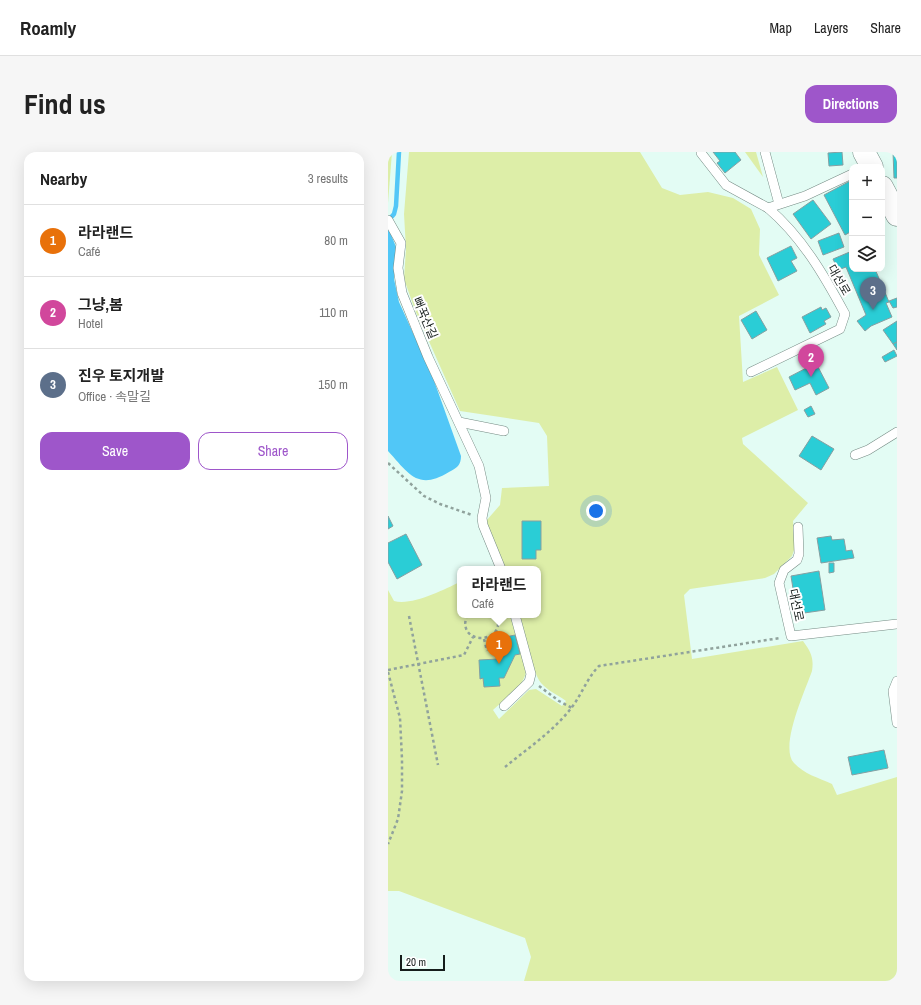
<!DOCTYPE html>
<meta charset="utf-8">
<style>
body{margin:0;font-family:"Archivo Narrow","Noto Sans KR",sans-serif;background:#f6f6f6;color:#222}
.controls{position:absolute;right:12px;top:12px;display:grid;overflow:hidden;border-radius:8px;box-shadow:0 4px 16px #0002}
.controls button{width:36px;height:36px;display:grid;place-items:center;padding:0;border:0;border-bottom:1px solid #e0e0e0;background:#fff;color:#222;font:20px sans-serif}
.scale{position:absolute;left:12px;bottom:10px;width:45px;box-sizing:border-box;padding-left:4px;border:2px solid #151d1b;border-top:0;font-size:11px;line-height:14px;white-space:nowrap;color:#151d1b;-webkit-text-stroke:3px #fff;paint-order:stroke}
.you{position:absolute;left:208px;top:359px;width:14px;height:14px;margin:-10px;border:3px solid #fff;border-radius:50%;background:#1a73e8;box-shadow:0 0 0 6px #1a73e833}
.badge{display:grid;place-items:center;width:26px;height:26px;border-radius:50%;background:#9e56ca;color:#fff;font-size:13px;font-weight:700}
.pin{position:absolute;translate:-50% -33px;filter:drop-shadow(0 1px 2px #0008)}
.pin::after{content:'';position:absolute;top:21px;width:14px;height:12px;background:inherit;clip-path:polygon(0 0,100% 0,50% 100%)}
.popup{position:absolute;left:69px;top:414px;width:84px;height:52px;box-sizing:border-box;display:grid;place-content:center;border-radius:8px;background:#fff;filter:drop-shadow(0 1px 3px #0005);font-size:13px;white-space:nowrap;color:#767676}
.popup b{font-size:15px;color:#222}
.popup::after{content:'';position:absolute;left:50%;top:100%;margin-left:-8px;border:8px solid transparent;border-top-color:#fff}
.list{margin:0;padding:0;list-style:none}
h2{display:flex;justify-content:space-between;align-items:center;height:52px;margin:0;padding:0 16px;font-size:17px}
h2 small{font-size:13px;font-weight:400;color:#767676}
.list li{display:grid;grid-template-columns:26px 1fr auto;gap:12px;align-items:center;box-sizing:border-box;height:72px;padding:0 16px;border-top:1px solid #e0e0e0}
.list b{display:block;font-size:15px;white-space:nowrap}
.list p{margin:0;font-size:13px;white-space:nowrap;color:#767676}
.list em{font-size:13px;font-style:normal;color:#767676}
.actions{display:flex;gap:8px;padding:12px 16px}
.actions a{flex:1;padding:9px 0;border:1px solid #9e56ca;border-radius:12px;text-align:center;font-size:14px;color:#9e56ca}
.actions .main{background:#9e56ca;color:#fff}
.icon{flex:none;width:22px;height:22px;fill:none;stroke:currentColor;stroke-width:2;stroke-linecap:round;stroke-linejoin:round}
.map{position:relative;flex:none;width:509px;height:829px;overflow:hidden;border-radius:12px}
header{display:flex;align-items:center;gap:24px;box-sizing:border-box;height:56px;padding:0 20px;background:#fff;border-bottom:1px solid #e0e0e0}
header strong{font-size:19px}
nav{display:flex;gap:22px;margin-inline-start:auto;font-size:14px}
.intro{display:flex;align-items:center;justify-content:space-between;box-sizing:border-box;height:96px;padding:0 24px}
h1{margin:0;font-size:28px}
.button{padding:10px 18px;border-radius:12px;background:#9e56ca;color:#fff;font-size:14px;font-weight:700}
main{display:flex;gap:24px;padding:0 24px}
aside{flex:1;background:#fff;border-radius:12px;box-shadow:0 4px 16px #0002}
.map>svg:first-child{display:block}
.green{fill:#ddeea8}
.water{fill:#51c7f7}
.lines{fill:none;stroke-linecap:round;stroke-linejoin:round}
.stream{stroke:#51c7f7;stroke-width:4.5}
.building{fill:#2acdd6;stroke:#869fa1}
.lane-casing{stroke:#758b84;stroke-width:10}
.secondary-casing{stroke:#758b84;stroke-width:23}
.path{stroke:#90a29c;stroke-width:2.5;stroke-dasharray:3 3;stroke-linecap:butt}
.lane{stroke:#fff;stroke-width:9}
.secondary{stroke:#fff;stroke-width:22}
.labels{text-anchor:middle;dominant-baseline:central;stroke-width:4;stroke-linejoin:round;paint-order:stroke}
.street-label{font-size:12px;fill:#151d1b;stroke:#fff}
</style>
<header>
<strong>Roamly</strong>
<nav><a>Map</a><a>Layers</a><a>Share</a></nav>
</header>
<div class="intro"><h1>Find us</h1><a class="button">Directions</a></div>
<main>
<aside>
<h2>Nearby<small>3 results</small></h2>
<ul class="list">
<li><span class="badge" style="background:#e8710a">1</span><div><b>라라랜드</b><p>Café</p></div><em>80 m</em></li>
<li><span class="badge" style="background:#d1479c">2</span><div><b>그냥,봄</b><p>Hotel</p></div><em>110 m</em></li>
<li><span class="badge" style="background:#5c6f8a">3</span><div><b>진우 토지개발</b><p>Office · 속말길</p></div><em>150 m</em></li>
</ul>
<div class="actions"><a class="main">Save</a><a>Share</a></div>
</aside>
<div class="map">
<svg width="509" height="829" viewBox="0 0 509 829">
<rect width="100%" height="100%" fill="#e3fcf4"/>
<!-- green -->
<g class="green">
<path d="M0,0H4L0,51Z"/>
<path d="M21,0H252L274,36L292,43L320,40L345,46L363,57L372,77L371,103L391,143L351,164L355,230L389,215L410,258L354,286L355,292L420,351L405,369L407,395L404,404L386,422L377,426L302,437L296,443L304,507L415,489C423,500 426,506 424,519C417,539 391,595 406,611C416,622 431,626 444,632L449,643L509,625V829H136L143,805L137,786L11,739H0V438L6,449C24,454 55,438 72,430V463H123L138,520C135,536 116,548 105,558L111,567L141,538L148,537L174,554L178,549C170,543 160,539 153,531C143,517 136,481 131,463H150V417H117L98,369L112,353L114,336L161,334L159,284L151,271L72,259L27,158L16,127L18,97L16,62Z"/>
<path d="M357,0H368L375,25Z"/>
</g>
<!-- water -->
<path class="water" d="M0,75L8,95L6,127L11,150L44,223L73,304C73,313 69,316 61,320C30,339 21,322 0,299Z"/>
<g class="lines">
<!-- stream -->
<path class="stream" d="M0,69L6,62L8,54L11,0"/>
</g>
<!-- building -->
<g class="building">
<path d="M325,0H347L353,8L337,21L329,11L332,9Z"/>
<path d="M454,0L455,13L441,14L440,1Z"/>
<path d="M505,0H509V26H506Z"/>
<path d="M464,28V79L457,83L436,43Z"/>
<path d="M425,48L443,72L423,87L405,62Z"/>
<path d="M451,81L456,95L435,103L430,89Z"/>
<path d="M403,94L409,106L403,109L409,119L390,129L379,106Z"/>
<path d="M464,99V117H487L501,150L498,151L504,165L483,174L477,179L469,169L478,163L458,115L450,118L445,107Z"/>
<path d="M509,146V155L505,156L501,149Z"/>
<path d="M433,155L434,158L438,156L443,165L436,169L438,172L422,181L414,165Z"/>
<path d="M368,159L379,178L364,187L353,168Z"/>
<path d="M509,169V190L505,192L495,178Z"/>
<path d="M509,190V198L505,192Z"/>
<path d="M506,198L509,204L497,210L494,205Z"/>
<path d="M428,211L441,236L428,243L422,231L407,238L401,225Z"/>
<path d="M423,254L427,262L420,265L416,258Z"/>
<path d="M424,284L446,297L433,318L411,304Z"/>
<path d="M0,364L5,374L0,377Z"/>
<path d="M134,369H153V398H148V407H134Z"/>
<path d="M18,382L34,413L9,427L0,410V391Z"/>
<path d="M443,384L444,388L456,387L458,399L464,398L466,406L433,411L429,386Z"/>
<path d="M441,411H446V420L441,421Z"/>
<path d="M431,419L437,458L409,462L403,424Z"/>
<path d="M127,483L132,502L127,503L116,526H111L112,534L96,535L95,526L92,527L91,508L110,507L116,498L113,486Z"/>
<path d="M496,598L500,616L464,623L460,605Z"/>
</g>
<g class="lines">
<!-- lane casing -->
<g class="lane-casing">
<g id="lane">
<path d="M377,0L391,52"/>
<path d="M313,1L338,33L380,56L417,44L464,22"/>
<path d="M0,68L13,91L10,116L14,141L40,205L91,314L98,346L94,366L95,373L113,417"/>
<path d="M363,220L452,177L457,162C436,123 414,85 380,56"/>
<path d="M71,270L116,279"/>
<path d="M467,303L480,298L509,280"/>
<path d="M410,375L411,402L409,408L396,418L391,431L403,484L509,472"/>
<path d="M509,529L505,539L509,571"/>
<path d="M116,554L141,530L143,522L127,463"/>
</g>
</g>
<!-- secondary casing -->
<g class="secondary-casing">
<g id="secondary">
<path d="M476,0L484,15"/>
<path d="M494,35L509,63"/>
</g>
</g>
<!-- path -->
<g class="path">
<path d="M0,311L36,344L52,352L84,363"/>
<path d="M79,463C67,495 121,492 108,463"/>
<path d="M21,464L50,613"/>
<path d="M107,479L112,482"/>
<path d="M96,487L99,499"/>
<path d="M0,518L76,503L85,485"/>
<path d="M0,520L12,566L14,607V639L10,667L0,692"/>
<path d="M151,534L171,549L184,556"/>
<path d="M117,615C140,596 166,579 184,555C194,542 199,526 211,514L392,486"/>
</g>
<!-- lane -->
<use href="#lane" class="lane"/>
<!-- secondary -->
<use href="#secondary" class="secondary"/>
</g>
<g class="labels">
<!-- street labels -->
<g class="street-label">
<text transform="translate(451 128) rotate(60)">대선로</text>
<text transform="translate(37 166) rotate(67)">뻐꾹산길</text>
<text transform="translate(408 453) rotate(78)">대선로</text>
</g>
</g>
</svg>
<div class="controls">
<button>+</button>
<button>−</button>
<button><svg class="icon" aria-label="layers" viewBox="0 0 24 24"><path d="M12 4l9 5-9 5-9-5zM3 14l9 5 9-5"/></svg></button>
</div>
<div class="scale">20 m</div>
<div class="you"></div>
<div class="pin badge" style="left:111px;top:512px;background:#e8710a">1</div>
<div class="popup"><b>라라랜드</b>Café</div>
<div class="pin badge" style="left:423px;top:225px;background:#d1479c">2</div>
<div class="pin badge" style="left:485px;top:158px;background:#5c6f8a">3</div>
</div>
</main>
